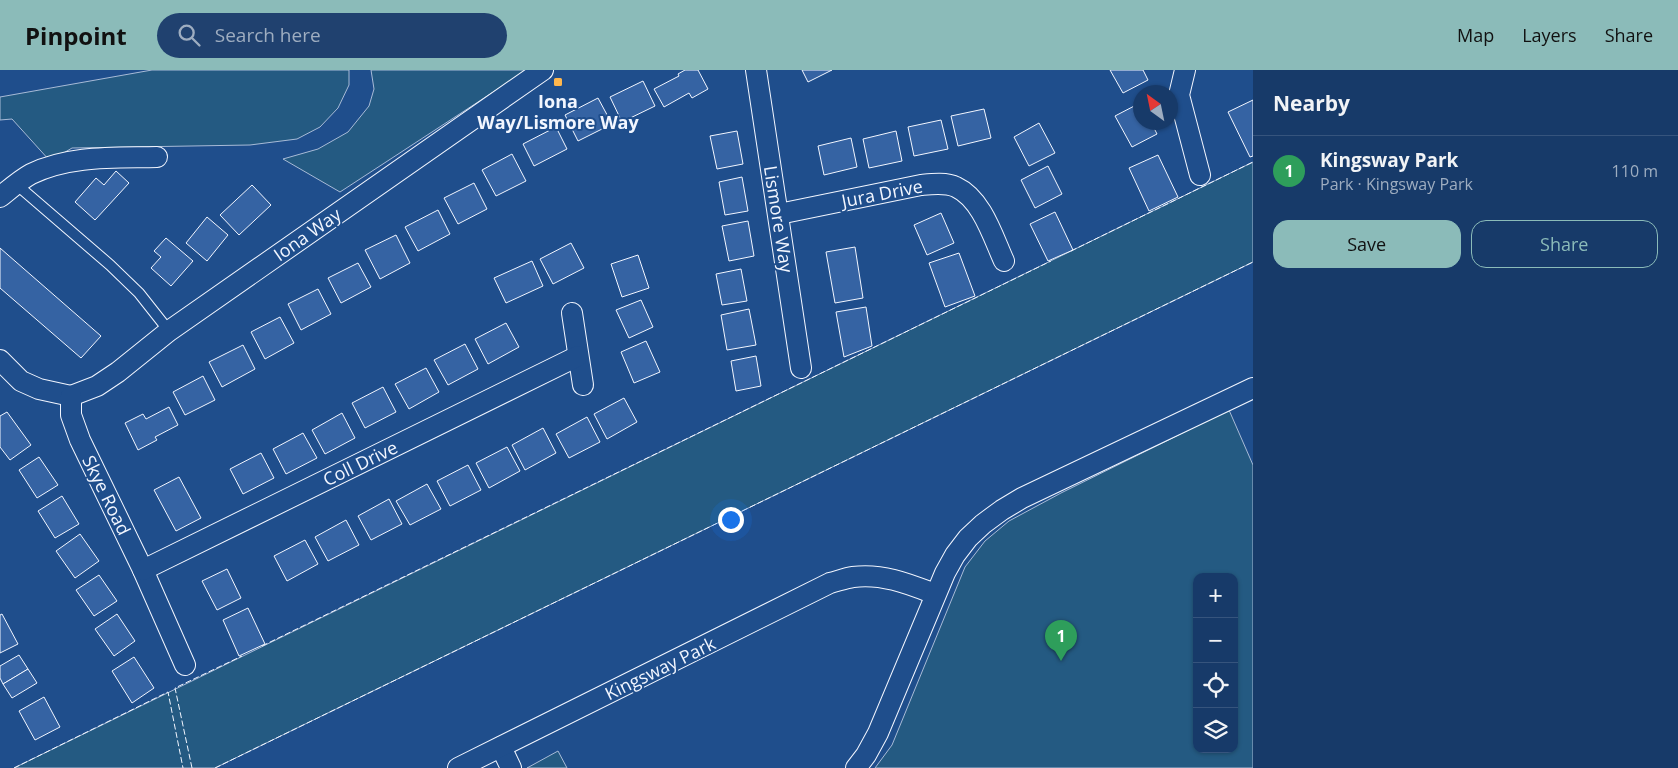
<!DOCTYPE html>
<meta charset="utf-8">
<style>
body{margin:0;font-family:"Open Sans",sans-serif;background:#20416f;color:#f1f3f6}
.controls{position:absolute;right:15px;bottom:15px;display:grid;overflow:hidden;border-radius:10px;box-shadow:0 1px 4px #0004}
.controls button{width:45px;height:45px;display:grid;place-items:center;padding:0;border:0;border-bottom:1px solid #36547d;background:#173a69;color:#f1f3f6;font:25px sans-serif}
.compass{position:absolute;left:1133px;top:15px;width:45px;height:45px;border-radius:50%;background:#173a69;box-shadow:0 1px 4px #0004;rotate:327deg}
.you{position:absolute;left:730px;top:449px;width:18px;height:18px;margin:-12px;border:4px solid #fff;border-radius:50%;background:#1a73e8;box-shadow:0 0 0 8px #1a73e833}
.badge{display:grid;place-items:center;width:32px;height:32px;border-radius:50%;background:#8bbbb9;color:#fff;font-size:16px;font-weight:700}
.pin{position:absolute;translate:-50% -41px;filter:drop-shadow(0 1px 2px #0008)}
.pin::after{content:'';position:absolute;top:26px;width:18px;height:15px;background:inherit;clip-path:polygon(0 0,100% 0,50% 100%)}
.list{margin:0;padding:0;list-style:none}
h2{display:flex;justify-content:space-between;align-items:center;height:65px;margin:0;padding:0 20px;font-size:21px}
h2 small{font-size:16px;font-weight:400;color:#9eadc0}
.list li{display:grid;grid-template-columns:32px 1fr auto;gap:15px;align-items:center;box-sizing:border-box;height:70px;padding:0 20px;border-top:1px solid #36547d}
.list b{display:block;font-size:19px;white-space:nowrap}
.list p{margin:0;font-size:16px;white-space:nowrap;color:#9eadc0}
.list em{font-size:16px;font-style:normal;color:#9eadc0}
.actions{display:flex;gap:10px;padding:15px 20px}
.actions a{flex:1;padding:11px 0;border:1px solid #8bbbb9;border-radius:15px;text-align:center;font-size:18px;color:#8bbbb9}
.actions .main{background:#8bbbb9;color:#111}
.icon{flex:none;width:28px;height:28px;fill:none;stroke:currentColor;stroke-width:2;stroke-linecap:round;stroke-linejoin:round}
.map{position:relative;flex:none;width:1253px;height:698px;overflow:hidden}
header{display:flex;align-items:center;gap:30px;box-sizing:border-box;height:70px;padding:0 25px;background:#8bbbb9;color:#111}
header strong{font-size:24px}
nav{display:flex;gap:28px;margin-inline-start:auto;font-size:18px}
.search{width:350px;height:45px;background:#20416f;display:flex;align-items:center;gap:12px;box-sizing:border-box;padding:0 18px;border-radius:28px;color:#9eadc0;font-size:19px}
main{display:flex}
aside{flex:1;background:#173a69}
.map>svg:first-child{display:block}
.green{fill:#245a82;stroke:#a8bbd7;fill-rule:evenodd}
.building{fill:#3563a3;stroke:#f2f6ff}
.lines{fill:none;stroke-linecap:round;stroke-linejoin:round}
.service-casing{stroke:#f2f6ff;stroke-width:12}
.minor-casing{stroke:#f2f6ff;stroke-width:22}
.service{stroke:#1f4e8c;stroke-width:10}
.minor{stroke:#1f4e8c;stroke-width:20}
.fence{stroke:#f2f6ff;stroke-width:1;stroke-dasharray:6 2.5;stroke-linecap:butt}
.poi-dot{fill:#ffb74d;stroke:#1f4e8c;stroke-width:2}
.labels{text-anchor:middle;dominant-baseline:central;stroke-width:4;stroke-linejoin:round;paint-order:stroke}
.poi-label{font-size:18px;font-weight:bold;fill:#f2f6ff;stroke:#1f4e8c}
.street-label{font-size:18px;fill:#f2f6ff;stroke:#1f4e8c}
</style>
<header>
<strong>Pinpoint</strong>
<div class="search"><svg class="icon" aria-label="search" viewBox="0 0 24 24"><circle cx="10" cy="10" r="6"/><path d="M15 15l6 6"/></svg>Search here</div>
<nav><a>Map</a><a>Layers</a><a>Share</a></nav>
</header>
<main>
<div class="map">
<svg width="1253" height="698" viewBox="0 0 1253 698">
<rect width="100%" height="100%" fill="#1f4e8c"/>
<!-- green -->
<g class="green">
<path d="M152,0H349V15L338,38L320,57L297,69L250,75L72,78L50,91L12,49L0,50V27Z"/>
<path d="M371,0H527L340,122L283,89L318,79L348,62L369,36L374,19Z"/>
<path d="M1253,92V192L215,698H14Z"/>
<path d="M1229,340L1253,395V698H875L892,675L965,497L985,471L1009,451L1061,423ZM1197,507H1234V679H1197Z"/>
<path d="M558,681L567,698H527Z"/>
</g>
<!-- building -->
<g class="building">
<path d="M685,0H698L708,19L692,28L689,23L664,37L654,19L679,6L678,4Z"/>
<path d="M802,0H832L808,12Z"/>
<path d="M1110,0H1143L1148,10L1123,23Z"/>
<path d="M643,11L655,36L622,52L610,27Z"/>
<path d="M598,28L612,54L578,71L565,45Z"/>
<path d="M1253,30V86L1250,87L1228,42Z"/>
<path d="M1140,33V52H1151L1157,64L1132,77L1115,46Z"/>
<path d="M984,39L991,68L958,76L951,46Z"/>
<path d="M941,50L948,79L914,86L908,57Z"/>
<path d="M1039,53L1055,83L1029,96L1014,67Z"/>
<path d="M556,57L567,79L534,96L523,74Z"/>
<path d="M737,61L743,94L717,99L710,66Z"/>
<path d="M896,61L902,91L869,98L863,69Z"/>
<path d="M851,68L857,97L824,105L818,76Z"/>
<path d="M512,84L526,111L496,126L482,100Z"/>
<path d="M1158,85L1178,127L1149,141L1129,98Z"/>
<path d="M1048,96L1062,124L1035,138L1021,110Z"/>
<path d="M116,101L129,113L95,150L75,132L96,108L104,115Z"/>
<path d="M742,107L748,141L725,145L719,112Z"/>
<path d="M474,113L487,139L458,154L444,128Z"/>
<path d="M252,115L271,135L239,165L220,145Z"/>
<path d="M438,140L450,164L418,181L405,157Z"/>
<path d="M1055,142L1073,180L1048,191L1030,154Z"/>
<path d="M941,143L954,173L927,185L914,155Z"/>
<path d="M207,147L228,165L207,191L186,173Z"/>
<path d="M748,151L754,186L729,191L722,156Z"/>
<path d="M396,165L410,193L380,209L365,180Z"/>
<path d="M166,168L193,191L171,216L151,198L161,187L154,181Z"/>
<path d="M571,173L584,198L553,214L540,189Z"/>
<path d="M855,177L863,228L835,233L826,182Z"/>
<path d="M0,178L101,266L81,288L0,218Z"/>
<path d="M959,183L975,226L945,237L929,193Z"/>
<path d="M638,185L649,218L622,227L611,194Z"/>
<path d="M532,191L543,216L506,233L494,208Z"/>
<path d="M358,193L371,217L341,233L328,208Z"/>
<path d="M741,199L747,231L722,235L716,204Z"/>
<path d="M318,219L331,244L301,260L288,234Z"/>
<path d="M641,230L653,257L629,268L616,240Z"/>
<path d="M866,237L872,276L844,287L836,242Z"/>
<path d="M749,239L756,275L727,280L721,245Z"/>
<path d="M280,247L294,273L265,289L251,262Z"/>
<path d="M506,253L519,277L488,294L475,269Z"/>
<path d="M646,271L660,302L634,313L621,282Z"/>
<path d="M465,274L478,299L448,315L434,290Z"/>
<path d="M243,275L255,299L222,317L209,292Z"/>
<path d="M756,286L761,316L736,321L731,291Z"/>
<path d="M426,298L439,322L409,339L395,314Z"/>
<path d="M203,306L215,330L185,345L173,322Z"/>
<path d="M383,317L396,342L365,358L352,333Z"/>
<path d="M624,328L637,352L607,369L594,344Z"/>
<path d="M169,337L178,355L155,367L157,370L138,380L125,353L143,344L146,349Z"/>
<path d="M7,342L31,375L10,390L0,377V346Z"/>
<path d="M342,343L355,368L325,384L312,360Z"/>
<path d="M587,347L600,372L569,388L556,364Z"/>
<path d="M543,358L556,383L525,400L512,375Z"/>
<path d="M303,363L317,388L286,404L273,379Z"/>
<path d="M507,377L520,401L489,418L476,393Z"/>
<path d="M261,383L274,408L243,424L230,399Z"/>
<path d="M39,387L58,415L37,428L19,400Z"/>
<path d="M468,395L481,420L450,436L437,411Z"/>
<path d="M179,407L201,448L176,461L154,420Z"/>
<path d="M427,414L441,439L410,455L396,431Z"/>
<path d="M62,426L79,454L55,468L38,441Z"/>
<path d="M389,429L402,454L371,470L358,446Z"/>
<path d="M346,450L359,475L328,491L315,467Z"/>
<path d="M80,464L99,491L75,508L56,481Z"/>
<path d="M305,470L318,494L287,511L274,486Z"/>
<path d="M227,499L241,528L217,540L202,511Z"/>
<path d="M99,505L117,531L94,546L76,520Z"/>
<path d="M248,538L265,574L239,586L223,550Z"/>
<path d="M2,544L18,574L0,583V545Z"/>
<path d="M117,544L135,571L114,586L95,559Z"/>
<path d="M19,585L28,599L3,614L0,608V596Z"/>
<path d="M134,587L154,618L132,633L112,601Z"/>
<path d="M28,599L37,613L12,628L3,614Z"/>
<path d="M44,627L60,657L35,670L19,641Z"/>
</g>
<g class="lines">
<!-- service casing -->
<g class="service-casing">
<path id="service" d="M16,114L110,195L139,223L169,261"/>
</g>
<!-- minor casing -->
<g class="minor-casing">
<g id="minor">
<path d="M756,0L801,298"/>
<path d="M1185,0L1179,25L1200,105"/>
<path d="M0,127C10,119 20,110 31,104C70,85 115,88 157,87"/>
<path d="M779,144L921,115C931,114 946,112 956,117C982,129 993,167 1004,191"/>
<path d="M572,243L583,315"/>
<path d="M0,290L21,311L39,319L71,326"/>
<path d="M71,326L97,316L118,302L169,261L543,0"/>
<path d="M71,326V345L80,370L143,500L185,595"/>
<path d="M143,500L578,286"/>
<path d="M501,677L511,698"/>
<path d="M458,698L830,513C838,511 846,508 853,507C882,503 909,514 935,524"/>
<path d="M856,698L866,685L878,663L945,503L955,485L968,468L983,454L1002,440L1022,428L1253,318"/>
</g>
</g>
<!-- service -->
<use href="#service" class="service"/>
<!-- minor -->
<use href="#minor" class="minor"/>
<!-- fence -->
<g class="fence">
<path d="M1071,181L1253,92"/>
<path d="M262,576L1051,191"/>
<path d="M14,698L168,622L183,698"/>
<path d="M192,698L175,618L242,586"/>
<path d="M215,698L1253,192"/>
</g>
</g>
<!-- markers -->
<rect class="poi-dot" x="553" y="7" width="10" height="10" rx="2.5"/>
<g class="labels">
<!-- poi labels -->
<g class="poi-label">
<text x="558" y="31">Iona<tspan x="558" dy="21">Way/Lismore Way</tspan></text>
</g>
<!-- street labels -->
<g class="street-label">
<text transform="translate(882 123) rotate(-11)">Jura Drive</text>
<text transform="translate(779 149) rotate(81)">Lismore Way</text>
<text transform="translate(307 164) rotate(-35)">Iona Way</text>
<text transform="translate(360 393) rotate(-26)">Coll Drive</text>
<text transform="translate(107 425) rotate(64)">Skye Road</text>
<text transform="translate(660 598) rotate(-26)">Kingsway Park</text>
</g>
</g>
</svg>
<div class="controls">
<button>+</button>
<button>−</button>
<button><svg class="icon" aria-label="locate" viewBox="0 0 24 24"><circle cx="12" cy="12" r="6"/><path d="M12 2v4M12 18v4M2 12h4M18 12h4"/></svg></button>
<button><svg class="icon" aria-label="layers" viewBox="0 0 24 24"><path d="M12 4l9 5-9 5-9-5zM3 14l9 5 9-5"/></svg></button>
</div>
<svg class="compass" viewBox="-18 -18 36 36"><path d="M0-13l5 13h-10z" fill="#e53935"/><path d="M0 13l5-13h-10z" fill="#9eadc0"/></svg>
<div class="you"></div>
<div class="pin badge" style="left:1061px;top:591px;background:#2e9e5b">1</div>
</div>
<aside>
<h2>Nearby<small></small></h2>
<ul class="list">
<li><span class="badge" style="background:#2e9e5b">1</span><div><b>Kingsway Park</b><p>Park · Kingsway Park</p></div><em>110 m</em></li>
</ul>
<div class="actions"><a class="main">Save</a><a>Share</a></div>
</aside>
</main>
